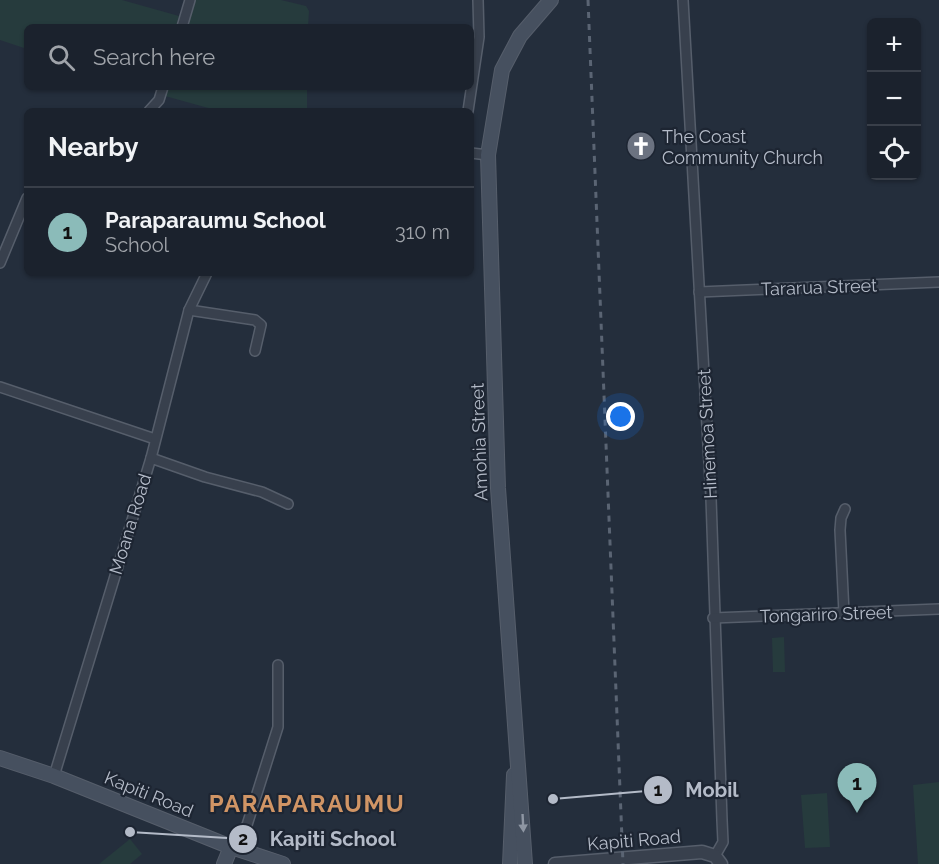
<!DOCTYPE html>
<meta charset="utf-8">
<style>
body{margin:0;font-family:Raleway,sans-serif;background:#242a35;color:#f1f3f6}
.controls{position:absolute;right:18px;top:18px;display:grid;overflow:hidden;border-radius:9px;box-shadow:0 2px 4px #0004}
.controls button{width:54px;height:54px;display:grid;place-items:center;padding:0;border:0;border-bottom:2px solid #393f49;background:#1b222d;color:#f1f3f6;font:30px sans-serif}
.you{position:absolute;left:621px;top:417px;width:21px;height:21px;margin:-15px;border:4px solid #fff;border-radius:50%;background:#1a73e8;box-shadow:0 0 0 9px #1a73e833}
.badge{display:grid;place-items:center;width:39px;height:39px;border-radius:50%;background:#8bbbb9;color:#111;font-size:20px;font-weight:700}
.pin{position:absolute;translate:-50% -50px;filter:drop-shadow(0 2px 3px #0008)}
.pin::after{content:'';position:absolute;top:32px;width:21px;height:18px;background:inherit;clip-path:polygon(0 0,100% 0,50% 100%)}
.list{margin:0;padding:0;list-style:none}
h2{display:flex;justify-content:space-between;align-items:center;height:78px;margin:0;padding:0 24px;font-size:26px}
h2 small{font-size:20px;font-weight:400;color:#a0a4aa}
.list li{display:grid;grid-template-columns:39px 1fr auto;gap:18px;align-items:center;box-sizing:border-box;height:90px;padding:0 24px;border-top:2px solid #393f49}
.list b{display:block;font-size:22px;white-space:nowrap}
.list p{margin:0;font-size:20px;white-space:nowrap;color:#a0a4aa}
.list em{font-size:20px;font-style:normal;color:#a0a4aa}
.icon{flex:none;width:33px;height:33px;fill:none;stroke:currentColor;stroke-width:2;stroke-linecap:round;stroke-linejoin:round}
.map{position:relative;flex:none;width:939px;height:864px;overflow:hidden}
.search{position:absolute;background:#1b222d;box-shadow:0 2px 4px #0004;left:24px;top:24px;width:450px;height:66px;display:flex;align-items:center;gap:15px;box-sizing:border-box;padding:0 21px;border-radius:9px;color:#a0a4aa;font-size:22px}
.panel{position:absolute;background:#1b222d;box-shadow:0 2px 4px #0004;left:24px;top:108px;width:450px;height:168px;border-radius:9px}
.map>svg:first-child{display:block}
.green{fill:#263b3d}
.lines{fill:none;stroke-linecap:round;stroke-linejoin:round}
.minor-casing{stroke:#565e6b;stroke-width:12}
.tertiary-casing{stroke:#565e6b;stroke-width:15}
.secondary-casing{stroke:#565e6b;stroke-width:16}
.minor{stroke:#38404d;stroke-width:9}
.tertiary{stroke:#38404d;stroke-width:12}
.secondary{stroke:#46505f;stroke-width:14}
.rail{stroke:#5a6473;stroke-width:3;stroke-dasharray:6 6;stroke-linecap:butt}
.oneway{fill:#8e96a3}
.labels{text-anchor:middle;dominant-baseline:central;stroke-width:4.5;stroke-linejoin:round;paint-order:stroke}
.poi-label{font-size:18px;fill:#b4bbc8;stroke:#1d2532;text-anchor:start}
.street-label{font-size:18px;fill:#b4bbc8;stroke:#1d2532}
.district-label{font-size:24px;font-weight:bold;letter-spacing:1.5px;fill:#d19565;stroke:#1d2532}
.leader{fill:none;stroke:#b4bbc8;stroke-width:2}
.callout-dot{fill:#b4bbc8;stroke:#1d2532;stroke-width:2}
.mark-label{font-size:18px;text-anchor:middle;font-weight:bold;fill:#111}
.callout-label{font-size:20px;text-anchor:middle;font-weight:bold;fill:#b4bbc8;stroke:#1d2532;stroke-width:4.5;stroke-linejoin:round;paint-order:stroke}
</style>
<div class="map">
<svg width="939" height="864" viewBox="0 0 939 864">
<rect width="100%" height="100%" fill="#242e3c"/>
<!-- green -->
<g class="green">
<path d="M0,0H122L179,16L176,27H27V49L0,40Z"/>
<path d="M192,0H281L306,6L309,11L308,27H184Z"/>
<path d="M168,87H307V111H219L165,96Z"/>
<path d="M784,637L785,672H773L772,638Z"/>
<path d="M939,782V864H918L913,785Z"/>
<path d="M827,793L830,847L805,848L801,795Z"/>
<path d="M130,839L142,854L130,864H99Z"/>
</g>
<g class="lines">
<!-- minor casing -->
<g class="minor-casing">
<g id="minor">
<path d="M683,0L711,498L722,820L723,842L715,856"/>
<path d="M182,27L190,0"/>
<path d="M149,111L159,100L163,87"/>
<path d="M468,111L479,37L478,0"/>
<path d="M471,153L488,155"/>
<path d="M0,263L27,198"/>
<path d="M699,292L939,282"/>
<path d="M189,310L255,320L261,325L255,351"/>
<path d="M0,387L155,439"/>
<path d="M151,458L205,477L262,492L288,504"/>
<path d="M844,613L840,530L841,518L845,509"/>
<path d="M713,618L939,609"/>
<path d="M54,776L151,458L189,310L207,273"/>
<path d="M231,847L247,825L278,727V665"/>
</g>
</g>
<!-- tertiary casing -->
<g class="tertiary-casing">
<path id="tertiary" d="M555,864L702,852L715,856L721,864"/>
</g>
<!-- secondary casing -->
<g class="secondary-casing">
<g id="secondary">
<path d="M0,758L54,776L231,847L283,864"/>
<path d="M224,864L231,847"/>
<path d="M510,864L514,775"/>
<path d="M525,864L498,488L488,155L502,70L520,36L551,0"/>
</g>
</g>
<!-- minor -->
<use href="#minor" class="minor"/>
<!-- tertiary -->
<use href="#tertiary" class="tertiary"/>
<!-- secondary -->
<use href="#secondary" class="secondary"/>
<!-- rail -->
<path class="rail" d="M588,0L623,864"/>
</g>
<!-- one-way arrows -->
<defs><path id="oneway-solid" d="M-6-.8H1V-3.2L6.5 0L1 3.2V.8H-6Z" transform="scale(1.5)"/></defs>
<use class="oneway" href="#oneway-solid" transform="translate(523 823) rotate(87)"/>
<!-- icons -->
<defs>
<g id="church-disc" transform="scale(1.5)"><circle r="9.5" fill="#6b7280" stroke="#1d2532"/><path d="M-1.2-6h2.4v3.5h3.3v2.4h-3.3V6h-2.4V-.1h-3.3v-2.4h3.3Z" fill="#fff"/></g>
</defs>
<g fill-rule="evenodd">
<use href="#church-disc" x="641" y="146"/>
</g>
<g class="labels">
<!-- poi labels -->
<g class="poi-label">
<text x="662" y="136">The Coast<tspan x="662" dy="21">Community Church</tspan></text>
</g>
<!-- street labels -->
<g class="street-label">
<text transform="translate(819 287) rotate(-2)">Tararua Street</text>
<text transform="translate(707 434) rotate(-93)">Hinemoa Street</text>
<text transform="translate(479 442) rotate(-92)">Amohia Street</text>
<text transform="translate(130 524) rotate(-73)">Moana Road</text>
<text transform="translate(826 614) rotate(-2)">Tongariro Street</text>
<text transform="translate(149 794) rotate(22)">Kapiti Road</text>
<text transform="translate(634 840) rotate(-5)">Kapiti Road</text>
</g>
<!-- district labels -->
<g class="district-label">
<text x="307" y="803">PARAPARAUMU</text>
</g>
</g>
<!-- callouts -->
<path class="leader" d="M553 799L658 790M130 832L243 839"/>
<g class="callout-dot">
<circle cx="553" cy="799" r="6"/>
<circle cx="130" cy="832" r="6"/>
<circle cx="658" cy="790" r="15"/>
<circle cx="243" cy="839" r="15"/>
</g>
<g class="mark-label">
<text x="658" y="796">1</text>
<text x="243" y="845">2</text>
</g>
<g class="callout-label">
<text x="712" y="797">Mobil</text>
<text x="333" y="846">Kapiti School</text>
</g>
</svg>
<div class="controls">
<button>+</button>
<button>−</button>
<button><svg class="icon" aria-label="locate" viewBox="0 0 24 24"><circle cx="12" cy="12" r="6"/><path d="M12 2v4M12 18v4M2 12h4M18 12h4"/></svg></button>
</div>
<div class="you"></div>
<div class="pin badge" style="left:857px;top:813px">1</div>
<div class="search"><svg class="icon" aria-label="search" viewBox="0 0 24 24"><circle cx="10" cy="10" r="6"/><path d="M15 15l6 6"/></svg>Search here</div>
<section class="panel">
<h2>Nearby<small></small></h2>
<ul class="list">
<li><span class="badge">1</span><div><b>Paraparaumu School</b><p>School</p></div><em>310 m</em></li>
</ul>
</section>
</div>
